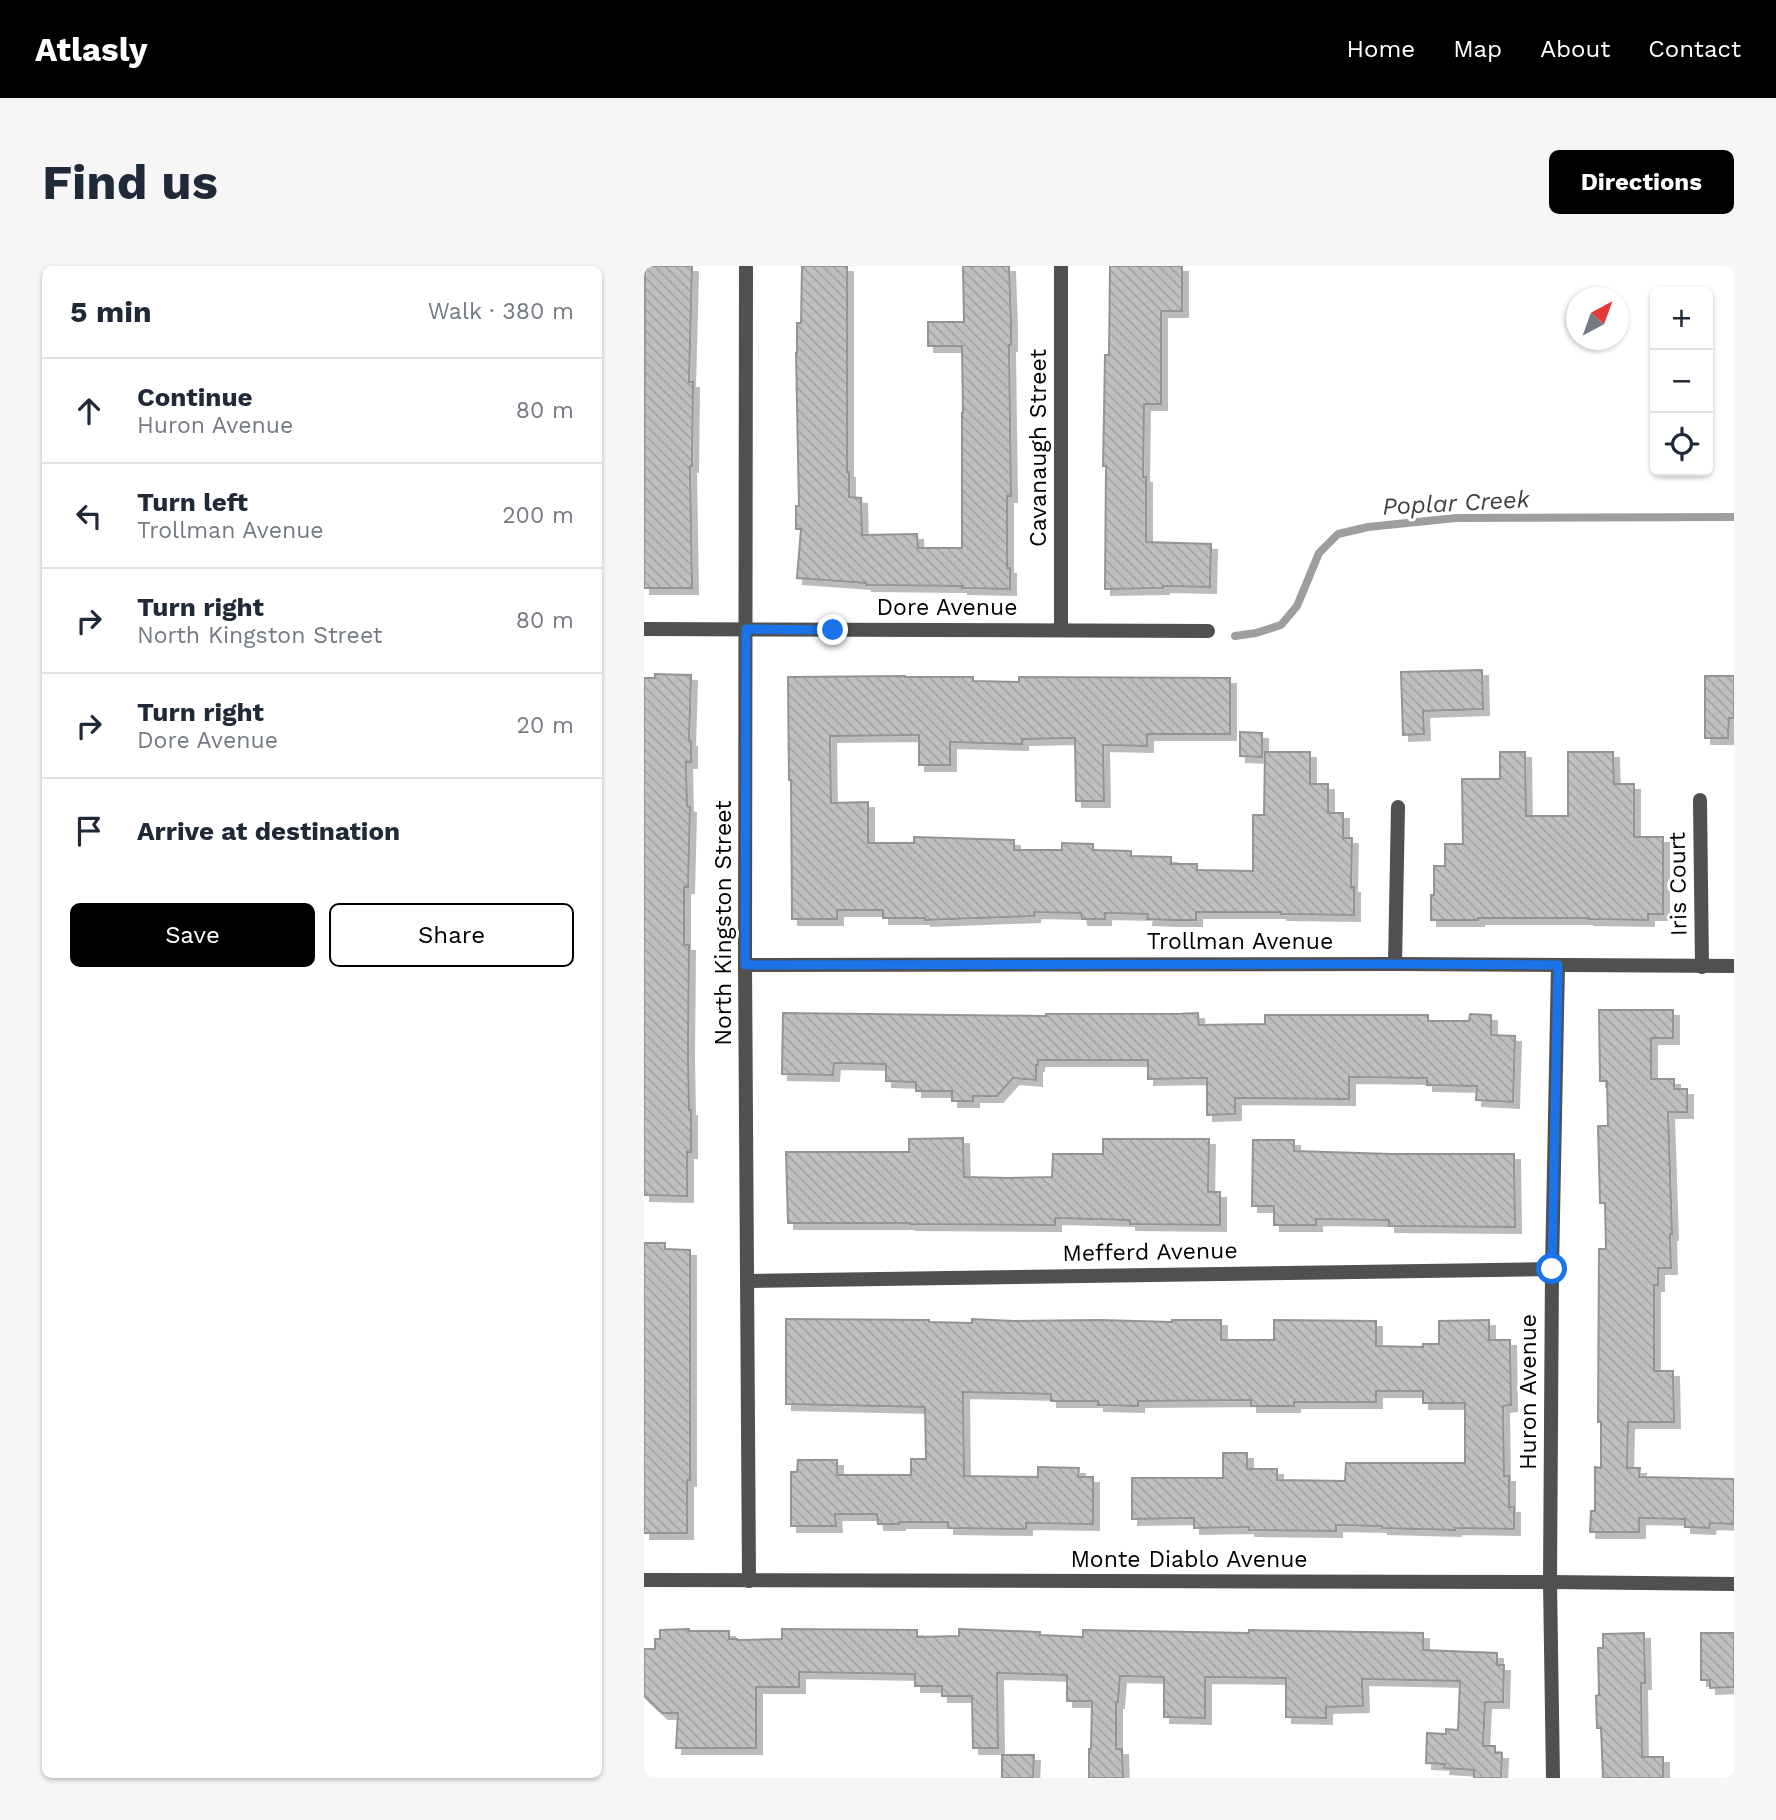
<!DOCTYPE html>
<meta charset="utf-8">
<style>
body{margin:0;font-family:"Work Sans",sans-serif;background:#f6f6f7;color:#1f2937}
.controls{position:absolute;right:21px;top:21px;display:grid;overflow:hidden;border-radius:10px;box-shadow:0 2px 5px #0004}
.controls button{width:63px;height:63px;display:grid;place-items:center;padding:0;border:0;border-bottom:2px solid #e0e1e3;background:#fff;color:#1f2937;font:35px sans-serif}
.compass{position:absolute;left:922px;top:21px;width:63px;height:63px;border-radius:50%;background:#fff;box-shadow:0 2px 5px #0004;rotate:41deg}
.stop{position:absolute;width:21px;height:21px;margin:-16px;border:5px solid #1a73e8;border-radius:50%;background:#fff}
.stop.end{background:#1a73e8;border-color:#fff;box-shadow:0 2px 7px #0008}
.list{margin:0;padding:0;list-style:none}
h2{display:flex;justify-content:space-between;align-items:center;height:91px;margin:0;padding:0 28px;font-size:30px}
h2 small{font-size:23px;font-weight:400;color:#747a83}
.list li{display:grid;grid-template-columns:46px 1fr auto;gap:21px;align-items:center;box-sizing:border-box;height:105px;padding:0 28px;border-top:2px solid #e0e1e3}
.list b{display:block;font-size:26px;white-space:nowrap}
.list p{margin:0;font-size:23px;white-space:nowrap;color:#747a83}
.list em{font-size:23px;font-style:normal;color:#747a83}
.actions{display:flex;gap:14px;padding:21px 28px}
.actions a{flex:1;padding:16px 0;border:2px solid #000;border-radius:10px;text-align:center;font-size:24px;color:#000}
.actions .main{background:#000;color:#fff}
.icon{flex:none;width:38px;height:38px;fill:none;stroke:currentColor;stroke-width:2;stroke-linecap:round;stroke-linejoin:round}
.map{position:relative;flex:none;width:1090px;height:1512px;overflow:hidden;border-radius:10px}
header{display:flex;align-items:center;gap:42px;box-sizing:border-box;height:98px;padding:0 35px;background:#000;color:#fff}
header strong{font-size:33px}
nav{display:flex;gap:38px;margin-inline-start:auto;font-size:24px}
.intro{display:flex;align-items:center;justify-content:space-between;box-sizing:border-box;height:168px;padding:0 42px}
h1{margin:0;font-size:49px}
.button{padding:18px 32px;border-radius:10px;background:#000;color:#fff;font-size:24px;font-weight:700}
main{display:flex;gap:42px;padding:0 42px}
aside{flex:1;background:#fff;border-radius:10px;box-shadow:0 2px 5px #0004}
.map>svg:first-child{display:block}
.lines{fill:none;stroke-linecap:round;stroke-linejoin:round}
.stream{stroke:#9e9e9e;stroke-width:8}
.building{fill:url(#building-back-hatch);stroke:#949494;stroke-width:2;filter:url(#shadow)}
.street{stroke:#505050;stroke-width:14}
.route{stroke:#1a73e8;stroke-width:9}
.labels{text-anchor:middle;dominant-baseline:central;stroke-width:6;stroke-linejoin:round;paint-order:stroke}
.street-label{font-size:23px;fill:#000;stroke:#fff}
.water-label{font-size:24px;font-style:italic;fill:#3f3f3f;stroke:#fff}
</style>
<header>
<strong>Atlasly</strong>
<nav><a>Home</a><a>Map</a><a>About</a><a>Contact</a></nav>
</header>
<div class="intro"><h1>Find us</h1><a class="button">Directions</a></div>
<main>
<aside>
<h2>5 min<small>Walk · 380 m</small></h2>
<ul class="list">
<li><svg class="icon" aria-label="ahead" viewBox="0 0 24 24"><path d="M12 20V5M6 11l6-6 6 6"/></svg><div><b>Continue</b><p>Huron Avenue</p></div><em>80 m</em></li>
<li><svg class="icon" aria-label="left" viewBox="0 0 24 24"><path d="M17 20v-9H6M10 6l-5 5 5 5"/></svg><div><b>Turn left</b><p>Trollman Avenue</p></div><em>200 m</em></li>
<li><svg class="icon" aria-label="right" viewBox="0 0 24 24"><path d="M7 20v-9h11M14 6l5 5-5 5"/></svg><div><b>Turn right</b><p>North Kingston Street</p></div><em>80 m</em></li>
<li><svg class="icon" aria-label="right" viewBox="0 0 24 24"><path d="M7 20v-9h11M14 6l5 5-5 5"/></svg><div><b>Turn right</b><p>Dore Avenue</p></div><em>20 m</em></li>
<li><svg class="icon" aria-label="arrive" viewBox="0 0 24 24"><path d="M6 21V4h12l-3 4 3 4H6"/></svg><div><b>Arrive at destination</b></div></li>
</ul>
<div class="actions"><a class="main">Save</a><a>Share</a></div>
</aside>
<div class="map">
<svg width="1090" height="1512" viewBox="0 0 1090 1512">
<defs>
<pattern id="building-back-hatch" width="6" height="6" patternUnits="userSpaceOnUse" patternTransform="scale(1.75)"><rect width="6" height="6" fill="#c0c0c0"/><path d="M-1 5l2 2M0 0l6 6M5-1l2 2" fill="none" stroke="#a3a3a3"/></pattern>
<filter id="shadow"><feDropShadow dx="6" dy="6" stdDeviation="0" flood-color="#0004"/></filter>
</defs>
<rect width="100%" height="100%" fill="#fff"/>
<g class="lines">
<!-- stream -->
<path class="stream" d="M591,370L612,367L637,359L653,340L675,287L694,268L724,261L812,252L1090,251"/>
</g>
<!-- building -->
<g class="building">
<path d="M1,0H48L45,116H49L48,200H46L48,322H0Z"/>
<path d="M158,0H203V206H205V231L217,232L218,269L273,268L274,282H318V147H319L318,80H284V56H320L319,0H365L367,57V79H365L367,230H363V302H366V323L318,322V320L222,319V317L153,312L157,263H152V240H155L152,87H153V57H157Z"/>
<path d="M466,0H538V45H517V138H500L499,211H502V276L567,278L566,321L519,320V322L461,323L462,200H459L460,148L461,89H465Z"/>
<path d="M838,404L839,443L779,445L780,468L759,469L757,406Z"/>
<path d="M11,408L47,409L45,475H47V496H42L43,540L46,541L44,621H40V679H45L44,787L45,844H47V886H43V930L0,929V412H11Z"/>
<path d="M261,410V411H329V415L375,416V411L586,412V468H503V480L459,479L460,535H432L431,472L378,473V478L306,476V499H275V469L186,470L187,537L224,536V577H270V571L370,574V584H418V577L449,578V584L487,585V590L527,591V598H553V604L609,605V549H620L621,486H666V518H684V547H699V572H708L707,621H710V649L637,648V646H552V654H526L503,653L504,648L461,647V653H438L437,647L390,646V650L281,654V652H239V644H193V653H148L147,514H145L144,411Z"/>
<path d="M1061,410H1090V452H1085L1084,472H1061Z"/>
<path d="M596,466L618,467V491L596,490Z"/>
<path d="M856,486H881L882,550H924V486H969L970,518H990V571H1019V648H1004V654L944,653V652H834V654H787V629H790V600H801V578H819L818,513H856Z"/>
<path d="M955,744H1029V772H1007V813H1030V823H1043V846H1024L1028,968H1026L1027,1002H1014V1019H1010V1105H1029L1030,1156H984L983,1202H996L995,1211L1090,1213V1258L1066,1257L1065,1262L1041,1261V1253L995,1252V1266H946L947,1245H951V1201L957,1202V1156H954L955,983H962L961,937H956L954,860H964L963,815H956Z"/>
<path d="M139,747L402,750V748H533L554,747L555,759L621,758V749H784V755H825L826,748L847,749V769L871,770L869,836L832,834L833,820L783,819V812L705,811V833L591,832V848L563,849V812L504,813V794H394V799H392V814L369,812L353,830H329V835H308V825H272V816L242,815V798L190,797L189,809L138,808Z"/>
<path d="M319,872L320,911L365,912L408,911L409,888H459V873H565L564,926H576V959L486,958V954L411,952V959L266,958V957H144L142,886H265V873Z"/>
<path d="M609,874H650V885L748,888H870L871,961L745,960V954L672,953V959H630V940H608Z"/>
<path d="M0,977H21V983L46,984V1214H43V1267H0Z"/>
<path d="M142,1053L285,1054V1056L328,1057V1053L370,1055L455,1054L528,1056V1054H577V1074H630V1054L732,1055V1080L779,1081V1078H795V1055L845,1054V1074H866L867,1139L859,1140L860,1210H865V1241H870V1263L811,1262V1264L738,1262V1260L692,1259V1265L605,1264V1261L550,1262V1252L488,1253V1212H579V1187H603V1203H633V1214L701,1215L702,1197H821V1137H779V1125H732V1136H650V1140H607V1134L494,1135V1140L454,1139V1135H407V1128L319,1126L320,1210L394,1211V1201L435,1202L434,1211H449V1258L382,1257V1263L304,1262V1256H255V1258H234L233,1248H191L192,1260H147V1206H153L154,1194H193V1209H267V1193H282L281,1141L142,1138Z"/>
<path d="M45,1363V1365H85V1373H93V1374L138,1373V1363L273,1364V1371L315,1370V1363L396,1366V1369L439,1371V1364L605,1367V1364L779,1367V1384L853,1387V1399H860L859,1436H841L839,1480H851V1487H858L857,1512H830V1504L800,1502L801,1498L782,1497L783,1467L802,1468V1463L814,1464L816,1415L718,1413L719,1440L682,1441V1452L642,1451V1412L561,1411V1452L520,1451V1411L476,1410L474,1436H472V1483H478L479,1512H445V1483H447L448,1435H423V1409L353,1407L354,1482H329L328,1430H298V1420H271V1408L155,1406V1421H112V1482H32L34,1447H18L0,1430V1383H11V1373H16V1364Z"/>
<path d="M1000,1367L1001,1417H997L998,1491H1019V1512H959L957,1462H953L952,1430L955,1429L954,1382H959V1368Z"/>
<path d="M1057,1367H1090V1421L1066,1422V1414H1057Z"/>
<path d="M358,1489H390L389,1512H358Z"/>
</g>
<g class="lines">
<!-- street -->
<g class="street">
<path d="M102,0L101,699L105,1315"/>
<path d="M417,0V364"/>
<path d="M0,363L564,365"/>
<path d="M1056,534L1058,701"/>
<path d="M751,698L754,541"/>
<path d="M101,699L751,698L1090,700"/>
<path d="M104,1015L908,1003"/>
<path d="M0,1314L906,1316L1090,1318"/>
<path d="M909,1512L906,1316L908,1003L914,699"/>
</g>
</g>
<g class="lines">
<!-- route -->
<path class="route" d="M189,364L102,363L101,699L751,698L914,699L908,1003"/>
</g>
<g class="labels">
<!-- street labels -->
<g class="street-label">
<text transform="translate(394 182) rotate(-90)">Cavanaugh Street</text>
<text x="303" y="341">Dore Avenue</text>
<text transform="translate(1034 618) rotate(-91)">Iris Court</text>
<text transform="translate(79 657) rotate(-90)">North Kingston Street</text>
<text x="596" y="675">Trollman Avenue</text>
<text transform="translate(506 986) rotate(-1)">Mefferd Avenue</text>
<text transform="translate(884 1126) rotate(-90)">Huron Avenue</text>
<text x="545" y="1293">Monte Diablo Avenue</text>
</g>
<!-- water labels -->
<g class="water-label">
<text transform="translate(812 237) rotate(-3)">Poplar Creek</text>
</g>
</g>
</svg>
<div class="controls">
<button>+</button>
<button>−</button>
<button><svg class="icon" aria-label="locate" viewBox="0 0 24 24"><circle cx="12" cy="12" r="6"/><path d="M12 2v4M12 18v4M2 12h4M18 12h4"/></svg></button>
</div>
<svg class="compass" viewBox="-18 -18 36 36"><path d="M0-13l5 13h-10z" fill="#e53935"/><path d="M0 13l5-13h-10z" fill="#747a83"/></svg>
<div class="stop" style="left:908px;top:1003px"></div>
<div class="stop end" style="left:189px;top:364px"></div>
</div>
</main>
